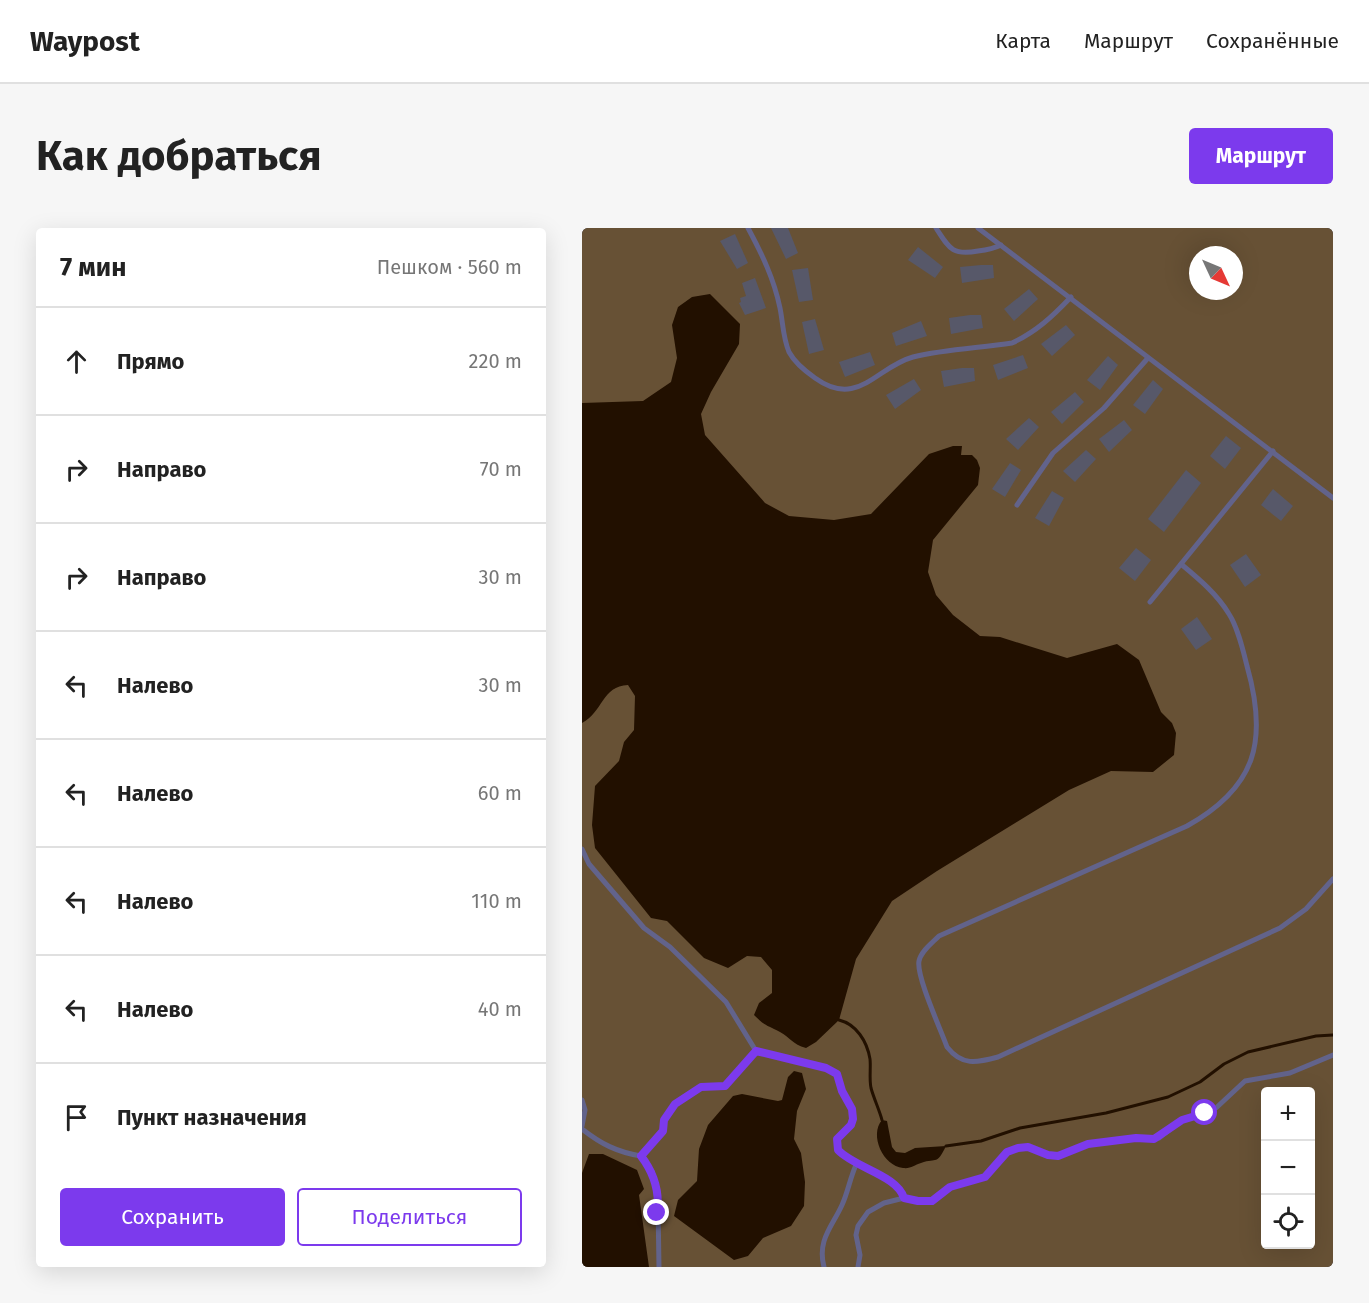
<!DOCTYPE html>
<html lang="ru">
<meta charset="utf-8">
<style>
body{margin:0;font-family:"Fira Sans",sans-serif;background:#f6f6f6;color:#222}
.controls{position:absolute;right:18px;bottom:18px;display:grid;overflow:hidden;border-radius:6px;box-shadow:0 6px 24px #0002}
.controls button{width:54px;height:54px;display:grid;place-items:center;padding:0;border:0;border-bottom:2px solid #e0e0e0;background:#fff;color:#222;font:30px sans-serif}
.compass{position:absolute;left:607px;top:18px;width:54px;height:54px;border-radius:50%;background:#fff;box-shadow:0 6px 24px #0002;rotate:134deg}
.stop{position:absolute;width:18px;height:18px;margin:-14px;border:4px solid #7c3aed;border-radius:50%;background:#fff}
.stop.end{background:#7c3aed;border-color:#fff;box-shadow:0 2px 6px #0008}
.list{margin:0;padding:0;list-style:none}
h2{display:flex;justify-content:space-between;align-items:center;height:78px;margin:0;padding:0 24px;font-size:26px}
h2 small{font-size:20px;font-weight:400;color:#767676}
.list li{display:grid;grid-template-columns:39px 1fr auto;gap:18px;align-items:center;box-sizing:border-box;height:108px;padding:0 24px;border-top:2px solid #e0e0e0}
.list b{display:block;font-size:22px;white-space:nowrap}
.list em{font-size:20px;font-style:normal;color:#767676}
.actions{display:flex;gap:12px;padding:18px 24px}
.actions a{flex:1;padding:14px 0;border:2px solid #7c3aed;border-radius:6px;text-align:center;font-size:21px;color:#7c3aed}
.actions .main{background:#7c3aed;color:#fff}
.icon{flex:none;width:33px;height:33px;fill:none;stroke:currentColor;stroke-width:2;stroke-linecap:round;stroke-linejoin:round}
.map{position:relative;flex:none;width:751px;height:1039px;overflow:hidden;border-radius:6px}
header{display:flex;align-items:center;gap:36px;box-sizing:border-box;height:84px;padding:0 30px;background:#fff;border-bottom:2px solid #e0e0e0}
header strong{font-size:28px}
nav{display:flex;gap:33px;margin-inline-start:auto;font-size:21px}
.intro{display:flex;align-items:center;justify-content:space-between;box-sizing:border-box;height:144px;padding:0 36px}
h1{margin:0;font-size:42px}
.button{padding:15px 27px;border-radius:6px;background:#7c3aed;color:#fff;font-size:21px;font-weight:700}
main{display:flex;gap:36px;padding:0 36px}
aside{flex:1;background:#fff;border-radius:6px;box-shadow:0 6px 24px #0002}
.map>svg:first-child{display:block}
.green{fill:#675135;fill-rule:evenodd}
.water{fill:#221000}
.lines{fill:none;stroke-linecap:round;stroke-linejoin:round}
.stream{stroke:#221000;stroke-width:3}
.building{fill:#575869}
.service{stroke:#62638b;stroke-width:5}
.route{stroke:#7c3aed;stroke-width:8}
</style>
<header>
<strong>Waypost</strong>
<nav><a>Карта</a><a>Маршрут</a><a>Сохранённые</a></nav>
</header>
<div class="intro"><h1>Как добраться</h1><a class="button">Маршрут</a></div>
<main>
<aside>
<h2>7 мин<small>Пешком · 560 m</small></h2>
<ul class="list">
<li><svg class="icon" aria-label="ahead" viewBox="0 0 24 24"><path d="M12 20V5M6 11l6-6 6 6"/></svg><div><b>Прямо</b></div><em>220 m</em></li>
<li><svg class="icon" aria-label="right" viewBox="0 0 24 24"><path d="M7 20v-9h11M14 6l5 5-5 5"/></svg><div><b>Направо</b></div><em>70 m</em></li>
<li><svg class="icon" aria-label="right" viewBox="0 0 24 24"><path d="M7 20v-9h11M14 6l5 5-5 5"/></svg><div><b>Направо</b></div><em>30 m</em></li>
<li><svg class="icon" aria-label="left" viewBox="0 0 24 24"><path d="M17 20v-9H6M10 6l-5 5 5 5"/></svg><div><b>Налево</b></div><em>30 m</em></li>
<li><svg class="icon" aria-label="left" viewBox="0 0 24 24"><path d="M17 20v-9H6M10 6l-5 5 5 5"/></svg><div><b>Налево</b></div><em>60 m</em></li>
<li><svg class="icon" aria-label="left" viewBox="0 0 24 24"><path d="M17 20v-9H6M10 6l-5 5 5 5"/></svg><div><b>Налево</b></div><em>110 m</em></li>
<li><svg class="icon" aria-label="left" viewBox="0 0 24 24"><path d="M17 20v-9H6M10 6l-5 5 5 5"/></svg><div><b>Налево</b></div><em>40 m</em></li>
<li><svg class="icon" aria-label="arrive" viewBox="0 0 24 24"><path d="M6 21V4h12l-3 4 3 4H6"/></svg><div><b>Пункт назначения</b></div></li>
</ul>
<div class="actions"><a class="main">Сохранить</a><a>Поделиться</a></div>
</aside>
<div class="map">
<svg width="751" height="1039" viewBox="0 0 751 1039">
<rect width="100%" height="100%" fill="#2f2f3e"/>
<!-- green -->
<path class="green" d="M0,0H751V1039H0ZM616,27H652V63H616ZM684,864H728V1016H684Z"/>
<!-- water -->
<g class="water">
<path d="M128,66L158,96L157,116L129,164L119,186L123,207L183,275L207,288L252,292L289,286L347,226L371,218H380L379,227H390L395,232L398,240L396,257L351,312L346,344L354,367L371,387L398,408L418,409L485,430L535,416L557,432L579,484L590,495L594,505L592,527L571,544L529,543L487,562L355,643L310,673L274,731L257,792L234,814L224,820C210,816 209,810 198,804C185,797 184,799 172,787L177,775L190,765V742L179,729L165,728L146,740L122,730L85,693L69,690L13,620L10,597L13,558L37,533L42,514L52,502L53,468L46,457C20,458 21,484 0,495V175L61,173L89,154L95,130L90,97L96,79L110,69Z"/>
<path d="M212,843L220,845L224,861L215,883L212,911L219,925L223,954L222,978L209,998L181,1010L166,1028L152,1032L92,988L96,972L115,953L117,921L126,897L151,868L160,866L196,873L200,872L206,849Z"/>
<path d="M300,892L305,893L310,919L314,924L323,925L333,920L364,918C354,938 356,929 339,935C332,937 329,941 321,940C301,938 287,907 300,892Z"/>
<path d="M7,926H21L55,942L62,961L57,967L67,1039H0V945Z"/>
</g>
<g class="lines">
<!-- stream -->
<g class="stream">
<path d="M257,792C274,796 285,813 288,831C289,840 287,850 289,860C292,871 297,881 300,892"/>
<path d="M364,918L399,913L438,900L524,885L586,869L618,854L642,836L666,824L734,808L751,807"/>
</g>
</g>
<!-- building -->
<g class="building">
<path d="M189,0H206L216,25L204,31Z"/>
<path d="M153,6L166,35L155,41L138,13Z"/>
<path d="M336,19L361,39L353,50L326,32Z"/>
<path d="M399,37H411L412,50L380,55L378,39Z"/>
<path d="M226,40L231,72L217,74L210,42Z"/>
<path d="M173,50L184,80L163,87L157,75L159,74L158,70L164,68L160,55Z"/>
<path d="M447,61L456,71L432,93L422,81Z"/>
<path d="M388,87H399L401,100L369,106L367,90Z"/>
<path d="M233,91L242,122L227,126L220,94Z"/>
<path d="M339,93L345,108L314,118L310,105Z"/>
<path d="M484,97L493,107L470,128L459,116Z"/>
<path d="M288,124L293,137L263,149L257,134Z"/>
<path d="M441,127L446,140L416,152L411,137Z"/>
<path d="M526,128L536,137L518,162L505,152Z"/>
<path d="M380,140H392L393,153L362,159L359,143Z"/>
<path d="M332,151L339,162L313,181L304,167Z"/>
<path d="M571,152L581,161L563,186L551,177Z"/>
<path d="M493,164L502,174L480,196L469,184Z"/>
<path d="M447,190L457,199L436,222L424,211Z"/>
<path d="M542,192L550,202L527,224L517,211Z"/>
<path d="M644,208L659,220L643,241L628,228Z"/>
<path d="M504,222L514,231L493,254L481,243Z"/>
<path d="M428,235L439,242L423,269L410,261Z"/>
<path d="M604,242L619,255L582,304L566,291Z"/>
<path d="M691,261L711,278L699,293L679,277Z"/>
<path d="M470,263L482,270L467,298L453,290Z"/>
<path d="M554,320L569,332L553,353L537,340Z"/>
<path d="M664,326L679,347L663,359L648,337Z"/>
<path d="M615,389L630,411L614,422L599,401Z"/>
</g>
<g class="lines">
<!-- service -->
<g class="service">
<path d="M166,0C180,26 192,51 198,80C201,95 201,110 207,124C213,135 223,143 233,150C276,181 294,139 331,129C363,121 398,120 430,115C454,104 471,88 489,69"/>
<path d="M354,0C367,20 370,28 396,23C404,22 411,21 419,17"/>
<path d="M396,0L751,270"/>
<path d="M435,277L471,225L522,180L566,130"/>
<path d="M599,336C617,351 635,366 647,386C656,400 661,422 665,438C686,512 675,559 605,598L357,708C350,715 339,723 337,733C334,748 359,802 365,819C380,838 394,835 416,829L698,700L724,681L751,651"/>
<path d="M568,374L691,223"/>
<path d="M0,621L7,636L62,700L88,719L144,774L174,823"/>
<path d="M174,823L244,840L255,846L260,863L270,881L271,891L269,897L255,911L256,922C274,940 314,947 322,970"/>
<path d="M0,872L3,882L0,898"/>
<path d="M0,901C19,916 35,924 59,928L70,943L73,954L76,977L77,1039"/>
<path d="M59,928L81,903L82,892L93,876L119,859L143,858L174,823"/>
<path d="M242,1039C235,1012 250,999 260,977C266,964 268,950 274,937"/>
<path d="M276,1039L278,1027L274,1007L276,998L286,984L302,975L322,970L336,973H350L368,959L403,949L425,924L436,920L446,919L466,928H476L506,916L553,910H577L600,892L634,880L663,853L708,845L751,827"/>
</g>
</g>
<g class="lines">
<!-- route -->
<path class="route" d="M75,985C78,964 72,945 59,928L81,903L82,892L93,876L119,859L143,858L174,823L244,840L255,846L260,863L270,881L271,891L269,897L255,911L256,922C273,940 315,947 322,970L336,973H350L368,959L403,949L425,924L436,920L446,919L466,927L476,928L506,916L554,910L572,911L600,892L623,885"/>
</g>
</svg>
<div class="controls">
<button>+</button>
<button>−</button>
<button><svg class="icon" aria-label="locate" viewBox="0 0 24 24"><circle cx="12" cy="12" r="6"/><path d="M12 2v4M12 18v4M2 12h4M18 12h4"/></svg></button>
</div>
<svg class="compass" viewBox="-18 -18 36 36"><path d="M0-13l5 13h-10z" fill="#e53935"/><path d="M0 13l5-13h-10z" fill="#767676"/></svg>
<div class="stop" style="left:623px;top:885px"></div>
<div class="stop end" style="left:75px;top:985px"></div>
</div>
</main>
